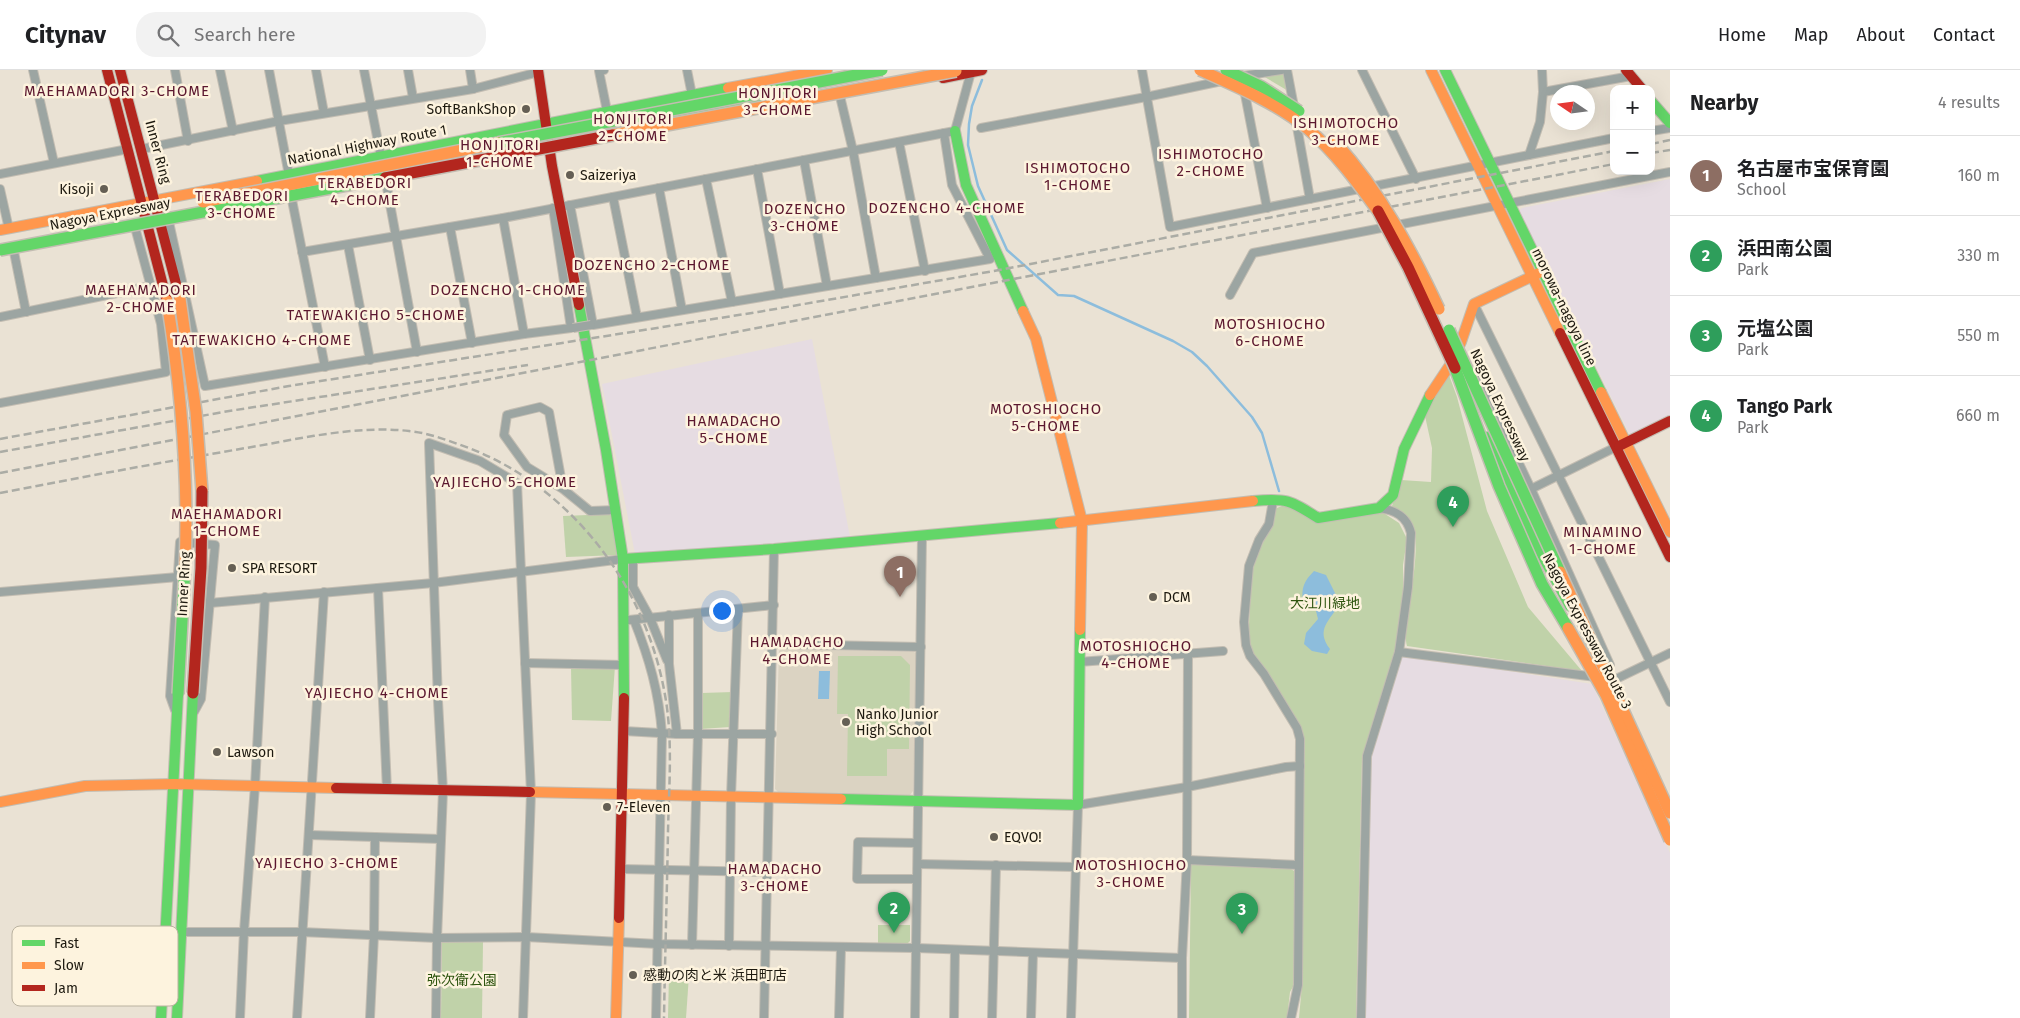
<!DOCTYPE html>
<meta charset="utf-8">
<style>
body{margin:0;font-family:"Fira Sans","Noto Sans JP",sans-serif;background:#f2f2f2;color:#202124}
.controls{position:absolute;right:15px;top:15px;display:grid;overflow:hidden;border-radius:10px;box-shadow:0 5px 20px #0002}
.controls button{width:45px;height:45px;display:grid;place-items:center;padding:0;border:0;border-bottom:1px solid #e0e0e0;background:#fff;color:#202124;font:25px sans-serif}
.compass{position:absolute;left:1550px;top:15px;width:45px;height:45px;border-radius:50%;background:#fff;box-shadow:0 5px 20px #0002;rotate:283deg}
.you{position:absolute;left:721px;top:540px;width:18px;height:18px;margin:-12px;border:4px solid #fff;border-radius:50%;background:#1a73e8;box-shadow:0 0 0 8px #1a73e833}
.badge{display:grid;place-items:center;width:32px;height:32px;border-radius:50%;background:#111827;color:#fff;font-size:16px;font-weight:700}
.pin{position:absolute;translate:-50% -41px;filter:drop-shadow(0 1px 2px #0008)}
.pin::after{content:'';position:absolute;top:26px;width:18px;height:15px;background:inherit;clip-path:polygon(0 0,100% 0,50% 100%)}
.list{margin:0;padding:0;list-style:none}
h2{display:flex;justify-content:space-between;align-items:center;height:65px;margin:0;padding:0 20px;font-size:21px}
h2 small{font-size:16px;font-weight:400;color:#757577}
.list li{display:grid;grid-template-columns:32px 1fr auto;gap:15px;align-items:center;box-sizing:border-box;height:80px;padding:0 20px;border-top:1px solid #e0e0e0}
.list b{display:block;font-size:19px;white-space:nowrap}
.list p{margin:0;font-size:16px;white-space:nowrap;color:#757577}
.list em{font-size:16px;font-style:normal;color:#757577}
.icon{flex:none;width:28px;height:28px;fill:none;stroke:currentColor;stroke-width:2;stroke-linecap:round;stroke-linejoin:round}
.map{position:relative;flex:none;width:1670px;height:948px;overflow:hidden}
header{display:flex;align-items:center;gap:30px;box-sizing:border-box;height:70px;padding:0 25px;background:#fff;border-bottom:1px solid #e0e0e0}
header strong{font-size:24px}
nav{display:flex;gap:28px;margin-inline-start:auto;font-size:18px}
.search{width:350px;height:45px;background:#f2f2f2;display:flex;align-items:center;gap:12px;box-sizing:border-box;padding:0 18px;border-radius:20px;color:#757577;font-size:19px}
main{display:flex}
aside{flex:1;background:#fff}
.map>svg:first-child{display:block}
.industrial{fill:#e6dce2}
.education{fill:#dbd3c2}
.green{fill:#c0d2a9}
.water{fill:#8dbddc}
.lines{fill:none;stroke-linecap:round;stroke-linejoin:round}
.stream{stroke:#8dbddc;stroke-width:2.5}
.street-casing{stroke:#c3bdb2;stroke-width:10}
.fast-casing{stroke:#c3bdb2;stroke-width:12}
.slow-casing{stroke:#c3bdb2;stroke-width:12}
.jam-casing{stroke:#c3bdb2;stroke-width:12}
.street{stroke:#9ca5a2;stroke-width:8}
.fast{stroke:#63d668;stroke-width:10}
.slow{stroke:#ff974d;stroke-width:10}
.jam{stroke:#b3261e;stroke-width:10}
.rail{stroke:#abaca5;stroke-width:2.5;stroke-dasharray:8 4;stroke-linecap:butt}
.street-bridge-casing{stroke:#c3bdb2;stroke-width:10;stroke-linecap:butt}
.fast-bridge-casing{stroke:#c3bdb2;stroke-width:14;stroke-linecap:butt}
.slow-bridge-casing{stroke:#c3bdb2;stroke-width:14;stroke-linecap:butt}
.jam-bridge-casing{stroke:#c3bdb2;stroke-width:14;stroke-linecap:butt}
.street-bridge{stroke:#9ca5a2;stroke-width:8}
.fast-bridge{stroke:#63d668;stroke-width:11}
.slow-bridge{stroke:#ff974d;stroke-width:11}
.jam-bridge{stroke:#b3261e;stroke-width:11}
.poi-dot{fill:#655f54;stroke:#fdf3de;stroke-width:2}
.labels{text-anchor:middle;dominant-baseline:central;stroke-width:5;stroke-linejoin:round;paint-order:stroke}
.poi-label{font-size:14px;fill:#1d190f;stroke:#fdf3de;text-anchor:start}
.street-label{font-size:14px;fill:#1d190f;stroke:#fdf3de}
.park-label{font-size:14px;fill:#2d540e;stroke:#fdf3de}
.neighbourhood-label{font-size:15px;letter-spacing:1px;fill:#5c182f;stroke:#fdf3de}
.key{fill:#fdf3de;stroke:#bab2a0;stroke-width:1}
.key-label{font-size:14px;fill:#1d190f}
</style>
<header>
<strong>Citynav</strong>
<div class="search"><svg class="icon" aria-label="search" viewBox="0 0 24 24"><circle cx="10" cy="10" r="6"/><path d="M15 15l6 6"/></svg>Search here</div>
<nav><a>Home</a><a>Map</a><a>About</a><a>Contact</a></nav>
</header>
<main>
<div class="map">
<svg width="1670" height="948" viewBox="0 0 1670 948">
<rect width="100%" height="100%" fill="#eae2d4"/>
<!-- industrial -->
<g class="industrial">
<path d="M1670,109V346L1635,364L1629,363L1519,141L1522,138Z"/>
<path d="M812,269L850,467L635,484L602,314Z"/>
<path d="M1405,585L1592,614L1670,783V948H1365L1370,688L1400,586Z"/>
</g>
<!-- education -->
<path class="education" d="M781,579L914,582L917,584L913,721L910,725L779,723L775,719L779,581Z"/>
<!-- green -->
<g class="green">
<path d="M1286,1L1290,22L1263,6Z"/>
<path d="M1449,305L1457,327L1487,441L1528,537L1582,601L1407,576C1405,569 1406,561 1407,553C1409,530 1422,473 1412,453C1407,445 1400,440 1392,436L1401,410L1431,412L1432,378L1425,346L1440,315Z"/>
<path d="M1285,435L1294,436L1317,452L1382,442L1399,453L1407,469L1403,495V526L1394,588L1362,688L1356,948H1299L1302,915L1303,675L1298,654L1292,641L1252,583L1248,573L1252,497L1271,455L1274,439Z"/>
<path d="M612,444L619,485L566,487L563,446Z"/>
<path d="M838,586H901L910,595L909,679H887V706H847L848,644H837Z"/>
<path d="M615,596L611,651L572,650L571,597Z"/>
<path d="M733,622L730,657L700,659L701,623Z"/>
<path d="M1194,792L1288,797L1294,801L1296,813L1294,915L1290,922L1287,948H1189L1191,795Z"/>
<path d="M878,855H910V871L907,874H878Z"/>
<path d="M442,871H483L482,948H441Z"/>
<path d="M669,904L689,905L686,948H668Z"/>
</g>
<!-- water -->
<g class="water">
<path d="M1314,501L1326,505L1340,533C1330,551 1315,559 1330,579L1327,584L1312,581L1304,574L1306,563L1318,549L1315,537L1303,531C1301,518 1304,511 1314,501Z"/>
<path d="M819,601H830L829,629H818Z"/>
</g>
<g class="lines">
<!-- stream -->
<path class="stream" d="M982,10L972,36L969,54L968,75L978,116L1007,180L1058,225L1074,226L1173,271L1192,282L1207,296L1252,347L1262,363L1279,421"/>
<!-- street casing -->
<g class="street-casing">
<g id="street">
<path d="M33,0L54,93"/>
<path d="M175,0L188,71"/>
<path d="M220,0L233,61"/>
<path d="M269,0L289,105"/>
<path d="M316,0L324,43"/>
<path d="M364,0L381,87"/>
<path d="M408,0L413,28"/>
<path d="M470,0L473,19"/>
<path d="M604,0L599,1L607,41"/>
<path d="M687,0L692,25"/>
<path d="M1142,0L1170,157L1614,68"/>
<path d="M1287,0L1294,37"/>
<path d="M1362,0L1416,109"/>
<path d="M1243,6L1281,0"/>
<path d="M1244,19L1267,138"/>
<path d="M839,22L853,81L876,208"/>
<path d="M1543,22L1631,6"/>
<path d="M1296,51L1310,129"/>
<path d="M981,58L1146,27L1222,11"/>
<path d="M1651,61L1670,58"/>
<path d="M899,72L925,201"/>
<path d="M142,79L279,51L473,19L539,2"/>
<path d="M1529,85L1540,52L1543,22L1542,0"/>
<path d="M804,90L827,216"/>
<path d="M757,99L780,224"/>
<path d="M0,104L128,79"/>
<path d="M706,109L732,232"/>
<path d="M386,112L417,282"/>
<path d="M659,118L682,240"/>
<path d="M0,119L9,159"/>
<path d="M613,127L637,247"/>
<path d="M292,130L325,297"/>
<path d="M570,135L593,255L990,189L952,115L944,63"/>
<path d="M503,148L524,264"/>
<path d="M169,152L205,316L524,264L571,258L553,138"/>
<path d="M450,157L472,273"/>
<path d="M348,175L370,290"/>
<path d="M14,182L26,242"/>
<path d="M302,182L503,148L955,61L971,2"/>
<path d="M1230,225L1253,183L1670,102"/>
<path d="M1474,234L1670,632"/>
<path d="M0,247L151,216"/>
<path d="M1478,307L1531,419L1610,595"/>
<path d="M0,333L166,302L161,254L136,161"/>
<path d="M563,419L527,397L504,365L507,345L540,337L549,342L563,419L590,441L616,440"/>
<path d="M1531,419L1616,377"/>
<path d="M1273,431L1269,454L1259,470L1249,496L1244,552L1246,575L1250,586L1264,604L1297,658L1300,669L1298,915L1291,948"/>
<path d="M633,488V517L650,548L667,590"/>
<path d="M378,518L387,720"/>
<path d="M0,522L178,507"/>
<path d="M210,533L433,513L623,489"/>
<path d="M669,545V594L677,664"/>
<path d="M629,550L774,535"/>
<path d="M634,550C649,588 659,622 662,664L656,948"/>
<path d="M773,574L921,577"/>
<path d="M1399,582L1596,607"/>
<path d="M1079,592L1223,581"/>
<path d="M525,593L623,595"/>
<path d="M1607,608L1616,609L1670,583"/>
<path d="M175,640L170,626L180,472L215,475L201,629L194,642"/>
<path d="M624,661L677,664H772"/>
<path d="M309,765L441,769"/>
<path d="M1187,790L1298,795"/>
<path d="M918,794L1076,797"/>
<path d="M621,799L767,802"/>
<path d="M917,809H857L858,772L917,773"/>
<path d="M181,862H301L437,868L526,867L658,874L916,878L1182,888"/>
<path d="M692,875L698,663V543"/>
<path d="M729,876L731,727L738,539"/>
<path d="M240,948L244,861L255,716L265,527"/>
<path d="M297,948L324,522"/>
<path d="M370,948L374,865L375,767"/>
<path d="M436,948L437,868L443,721L438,631L429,373L480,391L517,413L531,723L523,948"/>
<path d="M764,948L774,479"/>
<path d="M839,948L841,878"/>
<path d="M915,948L922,466"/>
<path d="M954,948L955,880"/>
<path d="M992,948L996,795"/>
<path d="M1031,948L1033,883"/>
<path d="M1071,948L1078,735L1187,717L1286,697L1300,696"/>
<path d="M1182,948V888L1187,790L1188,584"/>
<path d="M1361,948L1367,686L1399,582L1408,517L1411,463C1407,446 1395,440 1379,438"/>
</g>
</g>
<!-- fast casing -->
<g class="fast-casing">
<g id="fast">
<path d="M1445,0L1601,322"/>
<path d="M1651,31L1670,53"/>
<path d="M655,50L786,25"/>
<path d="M955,61L966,115L1023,241"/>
<path d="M257,111L728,18"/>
<path d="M579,235L606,380L623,489L624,628"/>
<path d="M1487,367L1535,472L1570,536"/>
<path d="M1253,431C1287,428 1290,430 1318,448L1379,438L1393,425L1404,379L1430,325"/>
<path d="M623,489L774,479L1060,453"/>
<path d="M841,729L1078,735L1080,560"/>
<path d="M161,948L178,624"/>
<path d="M177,948L193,623"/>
</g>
</g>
<!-- slow casing -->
<g class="slow-casing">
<g id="slow">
<path d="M1431,0L1560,263"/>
<path d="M728,18L827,0"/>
<path d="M0,160L257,111"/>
<path d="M1023,241L1036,269L1082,451L1080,560"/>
<path d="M1601,322L1670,462"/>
<path d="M1430,325L1450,295L1461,272L1474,234L1539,203"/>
<path d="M1060,453L1253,431"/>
<path d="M530,722L841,729"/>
<path d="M0,732L85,716L174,714L336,718"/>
<path d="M616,948L619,848"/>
</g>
</g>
<!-- jam casing -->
<g class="jam-casing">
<g id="jam">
<path d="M107,0L167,231"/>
<path d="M120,0L180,229"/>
<path d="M538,0L552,96L579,235"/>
<path d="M1626,0L1642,19"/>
<path d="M943,8L982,0"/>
<path d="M1560,263L1670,487"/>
<path d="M1619,376L1670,351"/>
<path d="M336,718L530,722"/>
<path d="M619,848L624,628"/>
</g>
</g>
<!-- street -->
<use href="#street" class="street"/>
<!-- fast -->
<use href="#fast" class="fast"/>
<!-- slow -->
<use href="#slow" class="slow"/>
<!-- jam -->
<use href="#jam" class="jam"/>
<!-- rail -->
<g class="rail">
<path d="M1651,74L1670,70"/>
<path d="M1651,83L1670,80"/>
<path d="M0,369L289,316L758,242L994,201L1614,81"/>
<path d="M0,382L229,341L528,295"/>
<path d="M0,403L1614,94"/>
<path d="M0,423C82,407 164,392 246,378C299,369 355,355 409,361C430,363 449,371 469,378C572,418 646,516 665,625C673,669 669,716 668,761C667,823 665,886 664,948"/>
</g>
<!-- street-bridge casing -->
<g class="street-bridge-casing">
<path id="street-bridge" d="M573,258L591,255"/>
</g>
<!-- fast-bridge casing -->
<g class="fast-bridge-casing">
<g id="fast-bridge">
<path d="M1226,0L1262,17L1299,41"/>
<path d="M498,73L882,0"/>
<path d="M0,180L385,108"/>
<path d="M1449,260L1560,502"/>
<path d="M1455,298L1499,416L1542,514L1568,558"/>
<path d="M178,624L185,496"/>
</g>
</g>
<!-- slow-bridge casing -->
<g class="slow-bridge-casing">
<g id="slow-bridge">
<path d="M1200,0C1238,17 1276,33 1308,59C1335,82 1357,112 1378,141"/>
<path d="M613,65L956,1"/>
<path d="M1336,73C1381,123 1411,179 1439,239"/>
<path d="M203,132L498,73"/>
<path d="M180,229L196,342L202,421"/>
<path d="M167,231C181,319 189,406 185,496"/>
<path d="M1560,502L1670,743"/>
<path d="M1568,558L1606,625L1670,770"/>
</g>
</g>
<!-- jam-bridge casing -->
<g class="jam-bridge-casing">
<g id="jam-bridge">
<path d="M385,108L613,65"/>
<path d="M1378,141L1408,197L1455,298"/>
<path d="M193,623L201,498L202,421"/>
</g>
</g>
<!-- street-bridge -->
<use href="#street-bridge" class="street-bridge"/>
<!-- fast-bridge -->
<use href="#fast-bridge" class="fast-bridge"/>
<!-- slow-bridge -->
<use href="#slow-bridge" class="slow-bridge"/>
<!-- jam-bridge -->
<use href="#jam-bridge" class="jam-bridge"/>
</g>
<!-- markers -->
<g class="poi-dot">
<circle cx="526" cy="39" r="5"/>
<circle cx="570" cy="105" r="5"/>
<circle cx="104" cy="119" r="5"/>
<circle cx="232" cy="498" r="5"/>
<circle cx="1153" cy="527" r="5"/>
<circle cx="846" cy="652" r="5"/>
<circle cx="217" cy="682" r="5"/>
<circle cx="607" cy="737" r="5"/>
<circle cx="994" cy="767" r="5"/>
<circle cx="633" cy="905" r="5"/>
</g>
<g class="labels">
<!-- poi labels -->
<g class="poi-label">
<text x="516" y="39" text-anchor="end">SoftBankShop</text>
<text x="580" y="105">Saizeriya</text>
<text x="94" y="119" text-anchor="end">Kisoji</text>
<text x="242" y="498">SPA RESORT</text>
<text x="1163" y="527">DCM</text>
<text x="856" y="644">Nanko Junior<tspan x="856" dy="16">High School</tspan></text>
<text x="227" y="682">Lawson</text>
<text x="617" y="737">7-Eleven</text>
<text x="1004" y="767">EQVO!</text>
<text x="643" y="905">感動の肉と米 浜田町店</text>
</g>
<!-- street labels -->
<g class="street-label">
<text transform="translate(367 75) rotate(-11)">National Highway Route 1</text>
<text transform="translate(158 82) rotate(75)">Inner Ring</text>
<text transform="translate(110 144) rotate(-11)">Nagoya Expressway</text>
<text transform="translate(1564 237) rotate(64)">morowa-nagoya line</text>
<text transform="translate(1500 335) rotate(65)">Nagoya Expressway</text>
<text transform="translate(184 514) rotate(-87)">Inner Ring</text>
<text transform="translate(1587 561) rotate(62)">Nagoya Expressway Route 3</text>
</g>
<!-- park labels -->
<g class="park-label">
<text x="1325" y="533">大江川緑地</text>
<text x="462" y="910">弥次衛公園</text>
</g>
<!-- neighbourhood labels -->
<g class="neighbourhood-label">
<text x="117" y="21">MAEHAMADORI 3-CHOME</text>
<text x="778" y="23">HONJITORI<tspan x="778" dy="17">3-CHOME</tspan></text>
<text x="633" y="49">HONJITORI<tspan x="633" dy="17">2-CHOME</tspan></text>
<text x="1346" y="53">ISHIMOTOCHO<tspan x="1346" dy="17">3-CHOME</tspan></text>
<text x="500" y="75">HONJITORI<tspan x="500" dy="17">1-CHOME</tspan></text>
<text x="1211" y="84">ISHIMOTOCHO<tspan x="1211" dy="17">2-CHOME</tspan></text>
<text x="1078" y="98">ISHIMOTOCHO<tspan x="1078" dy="17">1-CHOME</tspan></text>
<text x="365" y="113">TERABEDORI<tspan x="365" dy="17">4-CHOME</tspan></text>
<text x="242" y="126">TERABEDORI<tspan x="242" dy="17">3-CHOME</tspan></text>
<text x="947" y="138">DOZENCHO 4-CHOME</text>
<text x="805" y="139">DOZENCHO<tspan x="805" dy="17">3-CHOME</tspan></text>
<text x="652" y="195">DOZENCHO 2-CHOME</text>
<text x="141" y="220">MAEHAMADORI<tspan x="141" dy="17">2-CHOME</tspan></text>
<text x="508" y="220">DOZENCHO 1-CHOME</text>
<text x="376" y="245">TATEWAKICHO 5-CHOME</text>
<text x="1270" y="254">MOTOSHIOCHO<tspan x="1270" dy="17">6-CHOME</tspan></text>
<text x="262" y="270">TATEWAKICHO 4-CHOME</text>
<text x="1046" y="339">MOTOSHIOCHO<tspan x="1046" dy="17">5-CHOME</tspan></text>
<text x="734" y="351">HAMADACHO<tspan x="734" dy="17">5-CHOME</tspan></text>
<text x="505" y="412">YAJIECHO 5-CHOME</text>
<text x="227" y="444">MAEHAMADORI<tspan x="227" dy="17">1-CHOME</tspan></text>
<text x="1603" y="462">MINAMINO<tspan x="1603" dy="17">1-CHOME</tspan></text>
<text x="797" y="572">HAMADACHO<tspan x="797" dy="17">4-CHOME</tspan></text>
<text x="1136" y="576">MOTOSHIOCHO<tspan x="1136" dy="17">4-CHOME</tspan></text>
<text x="377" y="623">YAJIECHO 4-CHOME</text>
<text x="327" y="793">YAJIECHO 3-CHOME</text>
<text x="1131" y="795">MOTOSHIOCHO<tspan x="1131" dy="17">3-CHOME</tspan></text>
<text x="775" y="799">HAMADACHO<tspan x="775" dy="17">3-CHOME</tspan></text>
</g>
</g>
<!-- legend -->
<rect x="12" y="856" width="166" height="80" rx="8" class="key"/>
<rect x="22" y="870" width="23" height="6" fill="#63d668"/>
<rect x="22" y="892" width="23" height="7" fill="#ff974d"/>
<rect x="22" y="915" width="23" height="6" fill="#b3261e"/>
<g class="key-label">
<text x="54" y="878">Fast</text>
<text x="54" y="900">Slow</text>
<text x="54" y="923">Jam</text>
</g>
</svg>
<div class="controls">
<button>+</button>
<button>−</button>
</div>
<svg class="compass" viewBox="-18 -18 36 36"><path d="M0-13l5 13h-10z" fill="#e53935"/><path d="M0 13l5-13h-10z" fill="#757577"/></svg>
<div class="you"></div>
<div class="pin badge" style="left:900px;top:527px;background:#8d6e63">1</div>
<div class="pin badge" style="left:894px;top:863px;background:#2e9e5b">2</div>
<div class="pin badge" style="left:1242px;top:864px;background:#2e9e5b">3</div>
<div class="pin badge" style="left:1453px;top:457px;background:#2e9e5b">4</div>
</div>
<aside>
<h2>Nearby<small>4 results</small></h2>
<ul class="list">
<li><span class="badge" style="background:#8d6e63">1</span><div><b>名古屋市宝保育園</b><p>School</p></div><em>160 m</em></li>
<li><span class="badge" style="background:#2e9e5b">2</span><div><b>浜田南公園</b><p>Park</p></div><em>330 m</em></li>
<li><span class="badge" style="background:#2e9e5b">3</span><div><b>元塩公園</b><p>Park</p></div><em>550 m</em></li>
<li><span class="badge" style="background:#2e9e5b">4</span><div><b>Tango Park</b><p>Park</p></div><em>660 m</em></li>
</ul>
</aside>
</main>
